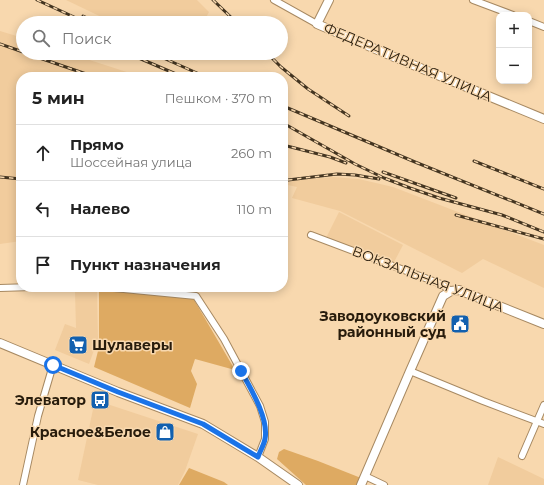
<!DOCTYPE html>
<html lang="ru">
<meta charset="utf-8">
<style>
body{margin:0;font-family:Montserrat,sans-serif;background:#f6f6f6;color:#222}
.controls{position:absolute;right:12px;top:12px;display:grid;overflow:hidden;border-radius:8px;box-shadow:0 2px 10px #0003}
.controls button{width:36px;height:36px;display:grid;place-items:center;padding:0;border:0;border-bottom:1px solid #e0e0e0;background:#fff;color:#222;font:20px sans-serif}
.stop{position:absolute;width:12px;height:12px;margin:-9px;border:3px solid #1a73e8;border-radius:50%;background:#fff}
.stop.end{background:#1a73e8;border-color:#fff;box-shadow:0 1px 4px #0008}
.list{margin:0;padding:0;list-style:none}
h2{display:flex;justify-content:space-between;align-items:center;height:52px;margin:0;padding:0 16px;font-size:17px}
h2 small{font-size:13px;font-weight:400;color:#767676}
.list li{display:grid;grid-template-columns:26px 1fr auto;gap:12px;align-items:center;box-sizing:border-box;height:56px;padding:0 16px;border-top:1px solid #e0e0e0}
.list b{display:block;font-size:15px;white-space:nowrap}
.list p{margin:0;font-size:13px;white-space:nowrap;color:#767676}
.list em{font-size:13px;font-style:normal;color:#767676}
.icon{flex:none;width:22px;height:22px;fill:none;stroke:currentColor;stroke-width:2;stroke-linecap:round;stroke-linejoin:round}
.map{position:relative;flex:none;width:544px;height:485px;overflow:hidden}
.search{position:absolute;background:#fff;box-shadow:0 2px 10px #0003;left:16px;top:16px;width:272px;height:44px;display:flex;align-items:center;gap:10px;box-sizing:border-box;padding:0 14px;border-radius:22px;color:#767676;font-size:15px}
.panel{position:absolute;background:#fff;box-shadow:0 2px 10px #0003;left:16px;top:72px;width:272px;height:220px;border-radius:16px}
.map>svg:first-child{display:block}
.built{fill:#f1cc9d}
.green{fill:#deaa62}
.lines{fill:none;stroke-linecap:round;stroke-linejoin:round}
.street-casing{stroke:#a78962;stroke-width:8}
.secondary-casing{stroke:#a78962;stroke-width:10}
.street{stroke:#fff;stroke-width:6}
.secondary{stroke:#fff;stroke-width:8}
.rail-casing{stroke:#443521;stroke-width:3}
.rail{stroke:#f8d8ae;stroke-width:1.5;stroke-dasharray:4.5;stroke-linecap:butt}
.route{stroke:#1a73e8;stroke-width:5}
.labels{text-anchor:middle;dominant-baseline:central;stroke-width:3;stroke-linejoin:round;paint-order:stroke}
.street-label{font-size:14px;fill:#281c0c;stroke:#f8d8ae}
.poi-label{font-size:14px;font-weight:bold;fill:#281c0c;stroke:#f8d8ae;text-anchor:end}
</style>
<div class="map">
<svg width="544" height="485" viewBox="0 0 544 485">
<rect width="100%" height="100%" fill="#f8d8ae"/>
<!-- built -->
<g class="built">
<path d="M66,0H197L209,12L203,23H114Z"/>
<path d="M0,31L23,38V53H68L142,77H21V241L0,244Z"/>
<path d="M333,177L359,179L393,187L544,245V288L483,259L462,273L460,272L340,211L292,198L297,187L283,184V182L285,181Z"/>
<path d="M339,212L403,245L393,264L326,238Z"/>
<path d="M75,292H97L98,339L89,364L55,350L65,324L76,328Z"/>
<path d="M95,400L198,434L185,471L178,485H98L78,480Z"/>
<path d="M498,457L544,479V485H488Z"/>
</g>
<!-- green -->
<g class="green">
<path d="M99,289L193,298L235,370L195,359L191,371L197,384L190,408L94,367L99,347Z"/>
<path d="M284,449L318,461L361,478L357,485H306L277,459L279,452Z"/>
<path d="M189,468L224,482L228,485H179Z"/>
</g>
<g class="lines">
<!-- street casing -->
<g class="street-casing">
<g id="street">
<path d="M274,0L317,24"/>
<path d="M473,0L513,15"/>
<path d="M529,21L544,27"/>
<path d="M311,235L441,284L451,291"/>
<path d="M103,287L196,296L224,339L260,406L265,422V439L258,457"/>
<path d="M0,288L32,287"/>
<path d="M410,371L483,401L544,424"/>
<path d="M522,456L544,405"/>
<path d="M365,476L384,485"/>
<path d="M23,485L38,416L53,365"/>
</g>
</g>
<!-- secondary casing -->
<g class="secondary-casing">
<g id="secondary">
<path d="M329,0L317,24L401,60L544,119"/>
<path d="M0,343L118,392L203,424L258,457L298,485"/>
<path d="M361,485L410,371L443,296L451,291L459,290L544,324"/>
</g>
</g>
<!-- street -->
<use href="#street" class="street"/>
<!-- secondary -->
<use href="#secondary" class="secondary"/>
<!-- rail casing -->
<g class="rail-casing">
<g id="rail">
<path d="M37,0L87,23"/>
<path d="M213,0L237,23"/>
<path d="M83,16L98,23"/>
<path d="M0,44L23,52"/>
<path d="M25,53L95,77"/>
<path d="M127,53L183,77"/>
<path d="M152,53L206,77"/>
<path d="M267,53L281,67L308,89L349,116"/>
<path d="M283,106L415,162L544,214"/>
<path d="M283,123L355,164L384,178L410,188L439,198L502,215L544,232"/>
<path d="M283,145L330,157L346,163"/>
<path d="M474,161L544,189"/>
<path d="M383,172L456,198"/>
<path d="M0,177L21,179"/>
<path d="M288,180L337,174L355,175L379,179"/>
<path d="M456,215L544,239"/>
</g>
</g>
<!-- rail -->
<use href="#rail" class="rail"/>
</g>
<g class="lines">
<!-- route -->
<path class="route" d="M53,365L118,392L203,424L258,457C260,451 264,445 265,439C269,419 251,389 241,371"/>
</g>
<!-- icons -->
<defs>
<g id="civic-square" transform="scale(1)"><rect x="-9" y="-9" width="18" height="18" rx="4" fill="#1260af" stroke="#f8d8ae"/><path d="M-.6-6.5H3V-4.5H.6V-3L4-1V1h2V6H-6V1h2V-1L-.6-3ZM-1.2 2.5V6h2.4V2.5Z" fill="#fff"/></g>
<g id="supermarket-square" transform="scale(1)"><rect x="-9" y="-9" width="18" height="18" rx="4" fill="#1260af" stroke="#f8d8ae"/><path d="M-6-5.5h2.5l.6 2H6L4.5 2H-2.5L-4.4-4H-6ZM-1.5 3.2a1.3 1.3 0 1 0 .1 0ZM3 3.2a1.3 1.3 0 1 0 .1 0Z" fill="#fff"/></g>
<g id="bus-square" transform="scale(1)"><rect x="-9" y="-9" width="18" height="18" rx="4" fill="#1260af" stroke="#f8d8ae"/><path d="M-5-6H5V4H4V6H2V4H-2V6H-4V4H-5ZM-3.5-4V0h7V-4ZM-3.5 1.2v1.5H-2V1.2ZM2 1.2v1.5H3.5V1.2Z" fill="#fff"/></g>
<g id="shop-square" transform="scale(1)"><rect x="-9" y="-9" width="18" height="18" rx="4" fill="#1260af" stroke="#f8d8ae"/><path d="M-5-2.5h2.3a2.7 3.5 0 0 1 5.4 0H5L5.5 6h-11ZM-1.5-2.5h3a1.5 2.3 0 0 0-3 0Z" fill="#fff"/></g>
</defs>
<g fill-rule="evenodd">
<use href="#civic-square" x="460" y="324"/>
<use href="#supermarket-square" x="78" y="345"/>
<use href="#bus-square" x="100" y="400"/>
<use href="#shop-square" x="165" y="432"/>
</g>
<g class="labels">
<!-- street labels -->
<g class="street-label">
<text transform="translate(408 62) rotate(23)">ФЕДЕРАТИВНАЯ УЛИЦА</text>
<text transform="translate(428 279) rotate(21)">ВОКЗАЛЬНАЯ УЛИЦА</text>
</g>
<!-- poi labels -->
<g class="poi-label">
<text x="446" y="316">Заводоуковский<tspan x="446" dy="16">районный суд</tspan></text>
<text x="92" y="345" text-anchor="start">Шулаверы</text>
<text x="86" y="400">Элеватор</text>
<text x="151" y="432">Красное&amp;Белое</text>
</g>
</g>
</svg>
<div class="controls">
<button>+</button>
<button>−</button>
</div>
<div class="stop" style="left:53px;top:365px"></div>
<div class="stop end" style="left:241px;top:371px"></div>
<div class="search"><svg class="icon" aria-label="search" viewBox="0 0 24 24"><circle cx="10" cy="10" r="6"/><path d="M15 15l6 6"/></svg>Поиск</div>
<section class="panel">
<h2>5 мин<small>Пешком · 370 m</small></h2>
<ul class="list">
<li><svg class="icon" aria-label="ahead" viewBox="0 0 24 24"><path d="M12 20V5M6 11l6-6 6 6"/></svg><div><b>Прямо</b><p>Шоссейная улица</p></div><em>260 m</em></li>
<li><svg class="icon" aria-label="left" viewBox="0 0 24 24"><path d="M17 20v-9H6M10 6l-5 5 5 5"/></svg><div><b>Налево</b></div><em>110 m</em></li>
<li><svg class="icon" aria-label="arrive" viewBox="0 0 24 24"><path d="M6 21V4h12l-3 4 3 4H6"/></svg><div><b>Пункт назначения</b></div></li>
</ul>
</section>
</div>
